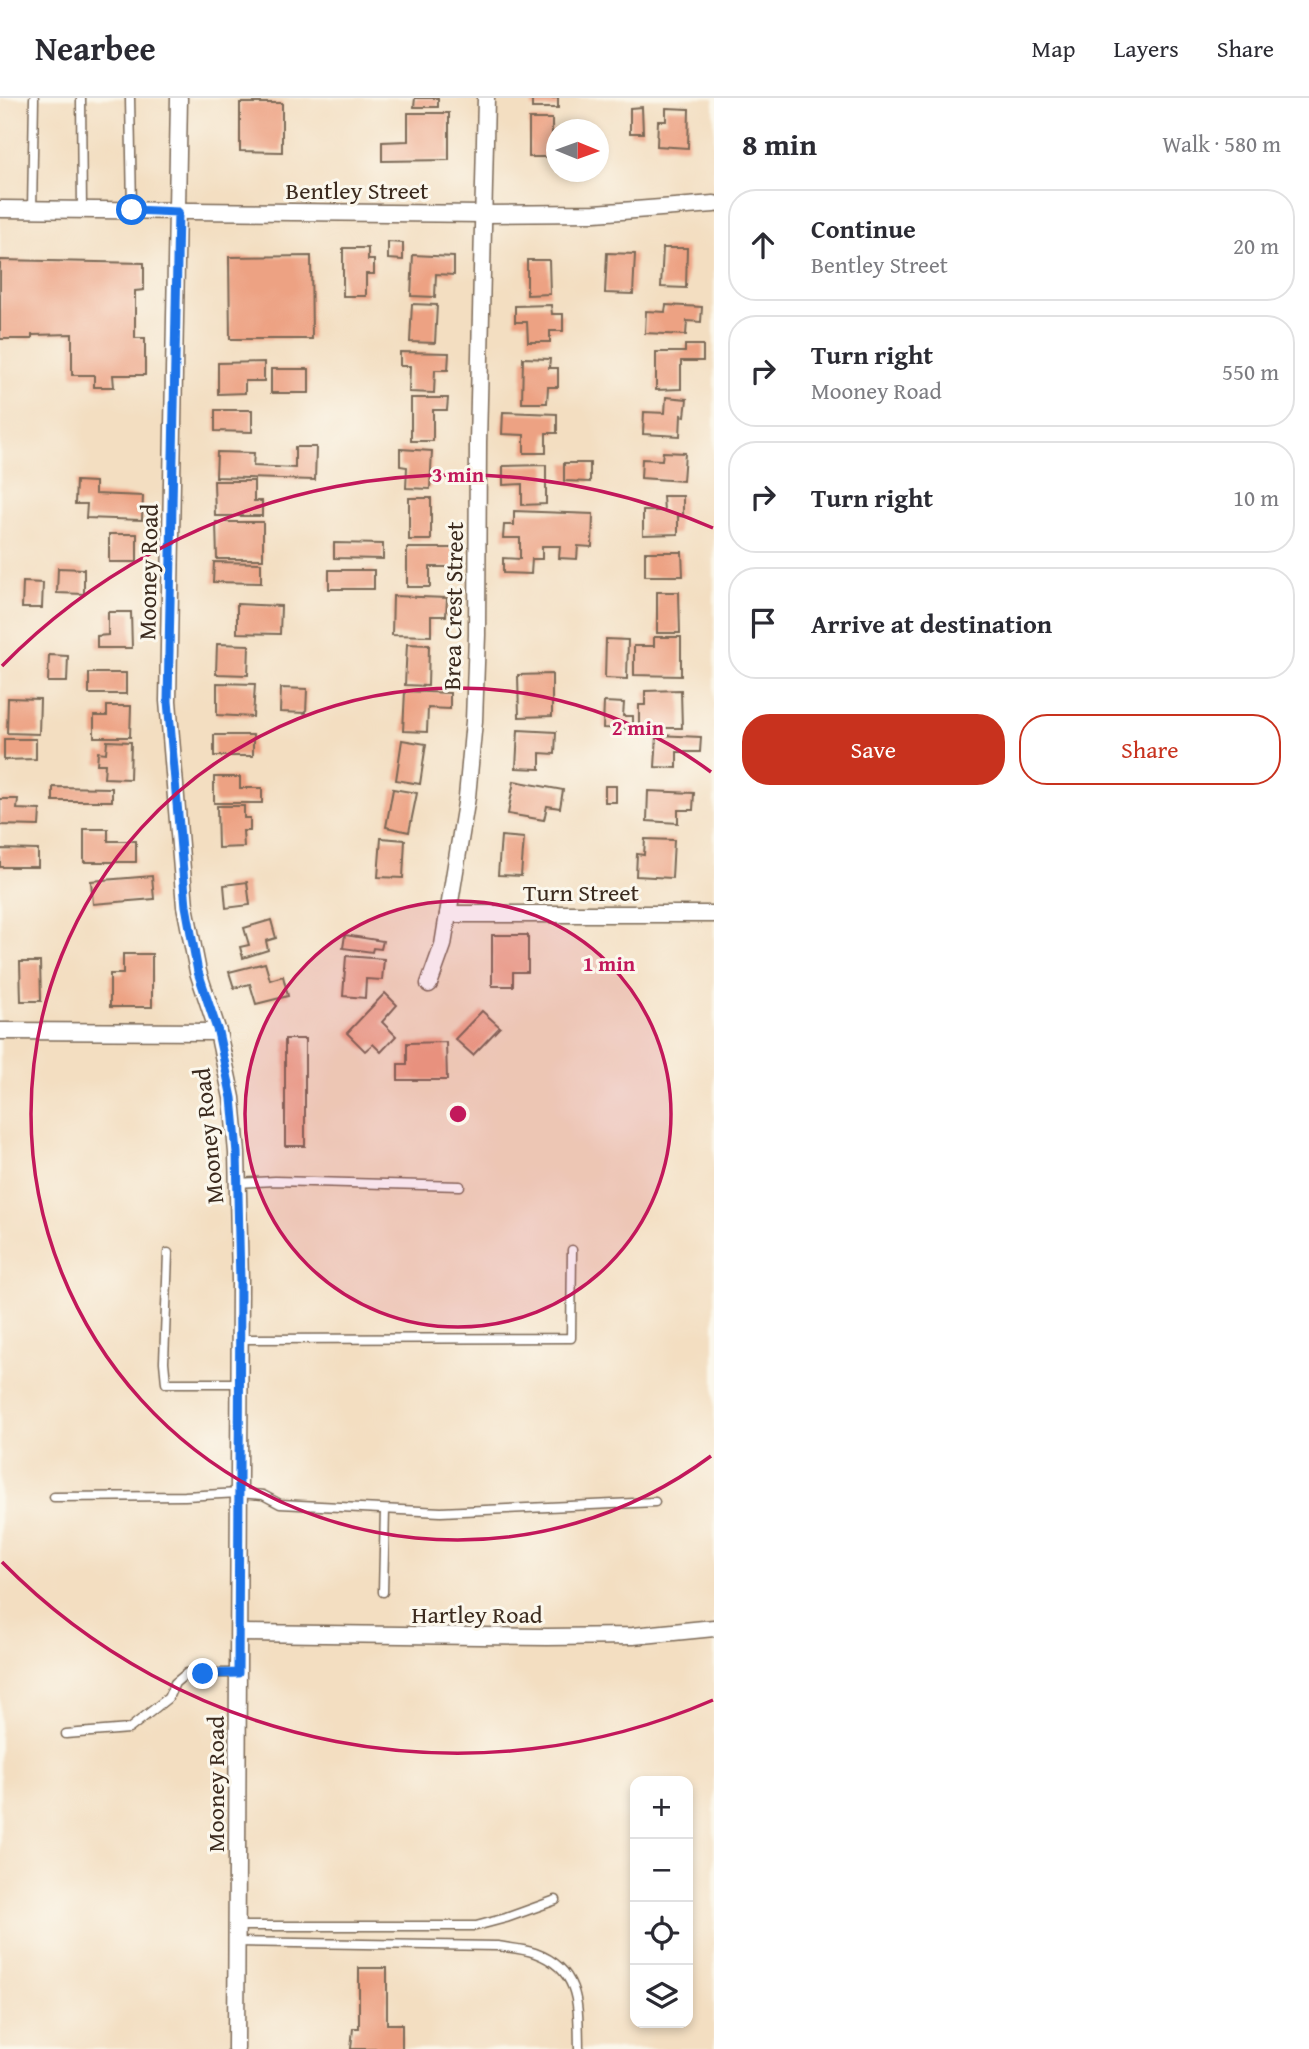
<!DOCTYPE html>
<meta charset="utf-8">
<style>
body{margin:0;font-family:"Gentium Book Plus",serif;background:#f2f2f3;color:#2b2b33}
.controls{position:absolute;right:21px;bottom:21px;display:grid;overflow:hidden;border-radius:14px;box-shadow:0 4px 10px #0003}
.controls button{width:63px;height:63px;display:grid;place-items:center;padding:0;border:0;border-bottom:2px solid #e1e1e2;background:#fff;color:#2b2b33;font:35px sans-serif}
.compass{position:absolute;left:546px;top:21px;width:63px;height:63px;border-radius:50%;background:#fff;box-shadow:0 4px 10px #0003;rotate:91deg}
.stop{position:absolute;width:21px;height:21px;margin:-16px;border:5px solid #1a73e8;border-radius:50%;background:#fff}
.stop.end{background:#1a73e8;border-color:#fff;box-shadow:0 2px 7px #0008}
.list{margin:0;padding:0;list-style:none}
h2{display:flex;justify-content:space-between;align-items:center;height:91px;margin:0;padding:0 28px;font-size:30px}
h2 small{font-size:23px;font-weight:400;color:#7c7c81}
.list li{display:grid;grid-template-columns:46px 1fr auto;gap:21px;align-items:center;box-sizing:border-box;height:112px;margin:0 14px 14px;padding:0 14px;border:2px solid #e1e1e2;border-radius:28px}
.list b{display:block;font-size:26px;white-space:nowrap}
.list p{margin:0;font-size:23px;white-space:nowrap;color:#7c7c81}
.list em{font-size:23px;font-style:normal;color:#7c7c81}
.actions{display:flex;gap:14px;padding:21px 28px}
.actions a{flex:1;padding:16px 0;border:2px solid #c8321e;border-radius:28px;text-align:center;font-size:24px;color:#c8321e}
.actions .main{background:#c8321e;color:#fff}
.icon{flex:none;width:38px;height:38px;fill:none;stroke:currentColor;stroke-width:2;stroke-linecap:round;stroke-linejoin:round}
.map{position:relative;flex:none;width:714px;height:1951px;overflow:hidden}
header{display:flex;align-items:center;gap:42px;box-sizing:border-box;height:98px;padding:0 35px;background:#fff;border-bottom:2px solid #e1e1e2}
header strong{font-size:33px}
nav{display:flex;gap:38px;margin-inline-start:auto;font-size:24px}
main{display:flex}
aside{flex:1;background:#fff}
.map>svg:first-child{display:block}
.building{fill:#eda283}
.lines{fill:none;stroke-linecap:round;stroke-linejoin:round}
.service-casing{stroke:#7b6957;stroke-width:11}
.minor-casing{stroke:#7b6957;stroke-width:19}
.service{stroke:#fff;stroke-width:8}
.minor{stroke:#fff;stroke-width:16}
.route{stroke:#1a73e8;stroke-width:9}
.ring{fill:none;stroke:#c2185b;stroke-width:3.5}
.labels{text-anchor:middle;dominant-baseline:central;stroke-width:6;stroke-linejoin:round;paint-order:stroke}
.street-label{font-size:24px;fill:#3b2a1e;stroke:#fbf7ec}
.centre{fill:#c2185b;stroke:#fbf7ec;stroke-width:3.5}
.ring-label{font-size:21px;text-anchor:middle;font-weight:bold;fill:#c2185b;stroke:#fbf7ec;stroke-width:6;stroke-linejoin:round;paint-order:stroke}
</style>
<header>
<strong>Nearbee</strong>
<nav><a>Map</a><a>Layers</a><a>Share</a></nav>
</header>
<main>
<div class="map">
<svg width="714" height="1951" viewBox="0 0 714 1951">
<rect width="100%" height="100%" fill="#fbf7ec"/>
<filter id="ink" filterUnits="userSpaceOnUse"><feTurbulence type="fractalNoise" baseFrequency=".0143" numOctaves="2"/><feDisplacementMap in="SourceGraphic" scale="14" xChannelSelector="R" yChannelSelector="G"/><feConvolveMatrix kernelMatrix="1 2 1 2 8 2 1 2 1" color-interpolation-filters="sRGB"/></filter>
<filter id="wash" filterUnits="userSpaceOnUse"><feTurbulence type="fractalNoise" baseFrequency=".00686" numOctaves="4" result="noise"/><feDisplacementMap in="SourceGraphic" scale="28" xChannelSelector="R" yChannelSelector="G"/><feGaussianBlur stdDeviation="1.57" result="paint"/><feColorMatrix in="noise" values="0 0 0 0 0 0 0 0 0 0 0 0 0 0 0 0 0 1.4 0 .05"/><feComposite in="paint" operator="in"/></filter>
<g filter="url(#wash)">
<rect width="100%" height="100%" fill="#f3dec1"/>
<g id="blocks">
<!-- building -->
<g class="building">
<path d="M415,0H438V9H414Z"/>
<rect x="532" y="0" width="26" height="10"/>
<path d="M240,5H282V54L240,53Z"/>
<path d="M642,9L643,35H630V10Z"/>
<path d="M666,10L689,11L688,50L657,48L658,23H666Z"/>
<path d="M408,15H449V62L382,63V44L408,43Z"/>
<rect x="529" y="21" width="23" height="38"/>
<path d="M388,144L403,145V162L388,161Z"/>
<path d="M343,150H368V162H374V176H366V198H343Z"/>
<path d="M663,150H687L686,190L661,189Z"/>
<path d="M607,155L635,156L633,196L605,195Z"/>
<path d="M413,157L454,159V177L436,176L435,199L411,198Z"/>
<path d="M311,158L312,241H230L229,159Z"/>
<path d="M0,162L144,165V192L135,193V240H145V277H113L114,289H94V277H72V236L32,237V241H0Z"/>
<path d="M527,162H549L550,196L527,197Z"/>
<path d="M412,206L437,207L435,245L410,244Z"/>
<path d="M551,207L552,216H563V233H550V244H528L527,224H515V208Z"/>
<path d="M666,207L702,209L701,224L687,223L686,237L645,235L646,213L665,214Z"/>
<path d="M685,247H703V263H681V291L656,292V254H685Z"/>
<path d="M400,254L449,255L448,272H435L434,295L409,294L410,268H400Z"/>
<path d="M523,260L550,261L549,270H558V289H548L547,305H522Z"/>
<path d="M264,264V283H245V295L218,296V265Z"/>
<rect x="271" y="271" width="38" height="24"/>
<path d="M666,299L687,301L685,318L681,317L680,338L643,336L644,314L665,315Z"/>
<path d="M411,300H448L447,312H433V343H411Z"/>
<path d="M215,312H252V334L215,333Z"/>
<path d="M503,314L557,316V335H546V355H524V337L502,336Z"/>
<path d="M295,349H316L315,382L216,379L217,354L254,355L253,368L295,370Z"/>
<path d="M400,351L432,353L430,391L406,390L407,369L400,368Z"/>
<path d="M663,354L685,355L683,383L641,380L642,361L662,362Z"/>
<path d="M564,365H590V384L564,383Z"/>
<path d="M546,367V406L522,407V386L503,387V368Z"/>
<path d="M76,383L95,384V396L143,398L142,422L86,420L87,406H75Z"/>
<path d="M214,383H254V403H262V418H215Z"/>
<path d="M663,398H683V418H678V436L643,437V413H664Z"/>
<rect x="409" y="400" width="22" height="42"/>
<path d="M514,413L593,416L592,449L578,448L577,461L559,460L560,448H542V461H532L531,476L503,475V460L520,461V440H503L504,427H514Z"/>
<path d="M216,424H263V461H217Z"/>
<rect x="109" y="436" width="28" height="28"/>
<path d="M334,445L383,446V461L334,460Z"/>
<path d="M407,450H453V469H430V489H407Z"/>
<path d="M645,454H682L683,478H645Z"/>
<path d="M214,464L261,465V485L213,484Z"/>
<path d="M58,470L84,471V496L57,495Z"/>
<rect x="329" y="472" width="45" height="19"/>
<path d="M23,484L43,485L42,510H22Z"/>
<path d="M657,494H679L680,535H657Z"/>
<path d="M393,498L447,500L446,518H431V538L392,537Z"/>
<path d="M237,506L281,508L280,536L237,535Z"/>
<path d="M108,514H131L132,550H97V538L108,537Z"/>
<path d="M654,539H681V578L634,577V548H654Z"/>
<path d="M606,541L628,542L627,581L605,580Z"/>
<path d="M217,546L249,547L248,577L216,576Z"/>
<path d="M407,546L429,547L428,588L405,587Z"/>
<path d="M49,557L68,558L67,584H48Z"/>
<rect x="89" y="575" width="37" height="21"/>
<path d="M552,576V618L519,619L518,577Z"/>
<path d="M217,585L255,586L253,619L217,617Z"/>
<path d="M281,590L307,591L306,615L280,614Z"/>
<path d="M681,592L682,630H639V607H645V593Z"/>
<path d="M405,593L450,595V611L428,610L427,634L403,633Z"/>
<path d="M8,600L40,601L39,636L7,635Z"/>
<path d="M604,604L624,605L623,618H633V631L603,630Z"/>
<path d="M107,608H131L130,639H94V618H107Z"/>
<path d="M518,632L556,634L555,656L540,655V671L516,670Z"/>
<rect x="214" y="637" width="39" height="21"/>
<path d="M657,637L701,639L700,654H677V670L655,669Z"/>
<path d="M4,641H36V661L4,662Z"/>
<path d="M402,642L426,646L420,686L396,682Z"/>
<path d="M107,643L131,644L130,681L104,680L105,666H97L98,654L106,655Z"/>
<path d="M214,679H240V690H262V705H214Z"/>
<path d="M514,683L563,692L560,710L547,708L544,722L508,716Z"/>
<rect x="605" y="688" width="11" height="16"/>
<path d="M53,689L112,690V703H53Z"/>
<path d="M393,691L417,695L409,734L386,729Z"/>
<path d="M648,693L694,695L693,712H678V725L647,723Z"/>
<path d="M0,701H18L17,711L40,712L39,728L0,727Z"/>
<path d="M217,708H244V720H250V733H243L244,749L218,750Z"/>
<path d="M84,731H108V743H136V764H84Z"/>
<path d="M501,738L524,740L521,778L498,777Z"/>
<path d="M381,740L405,742L403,780L378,779Z"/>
<path d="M645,741L674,742L672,780L636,778L637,756L644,757Z"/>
<path d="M0,751L38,752V769H0Z"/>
<path d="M152,778L154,801L93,806L91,783Z"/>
<path d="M247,784L250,807L226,810L224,787Z"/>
<path d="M271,822L276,840L266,843L268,852L243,860L240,849L249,847L244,830Z"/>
<path d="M345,837L383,843L381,851L373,850L372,854L343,850Z"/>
<path d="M492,837H528V874H513V888H492Z"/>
<path d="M123,856H152V909H110V876H123Z"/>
<path d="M346,858L384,861L382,882L366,881L365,900L343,898Z"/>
<path d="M20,864H40L41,903H21Z"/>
<path d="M265,865L270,882L283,878L288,898L256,906L250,886L234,890L229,874Z"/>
<path d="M385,895L397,907L382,924L396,938L381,954L373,946L365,953L347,935Z"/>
<path d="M482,913L500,929L473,957L455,941Z"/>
<rect x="285" y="941" width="20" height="107"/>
<path d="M446,944L447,982H398V966H407V945Z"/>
<path d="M359,1870H387V1926H402V1951H351L353,1930H359Z"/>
</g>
</g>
</g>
<g filter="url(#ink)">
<use href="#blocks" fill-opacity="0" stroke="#7b6957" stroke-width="2"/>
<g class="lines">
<!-- service casing -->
<g class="service-casing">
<g id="service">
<path d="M81,0L82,112"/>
<path d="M130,0L132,112"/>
<path d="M32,112L34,0"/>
<path d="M238,1085L275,1083L460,1088"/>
<path d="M168,1155L164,1264L166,1285H239"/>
<path d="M240,1241L571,1240L572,1152"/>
<path d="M54,1399L185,1398L239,1395L263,1397L280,1406L441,1414L655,1404"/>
<path d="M383,1494L385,1412"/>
<path d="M66,1636L129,1631L168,1600L175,1585L187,1575H238"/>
<path d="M237,1828H476L506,1820L556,1802"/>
<path d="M237,1844L497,1848C510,1850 524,1851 535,1855C582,1872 578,1910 579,1951"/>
</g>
</g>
<!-- minor casing -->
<g class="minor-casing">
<g id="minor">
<path d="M179,0L168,603L185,808L198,874L218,934L232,1000L237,1055L240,1183L236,1951"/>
<path d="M0,111L484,116L595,115L714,106"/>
<path d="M448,816H714"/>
<path d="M429,886L443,847L467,699L474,623L477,537L478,345L486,0"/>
<path d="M0,933L218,934"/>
<path d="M239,1535L547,1539L633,1538L714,1530"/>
</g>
</g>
<!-- service -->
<use href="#service" class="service"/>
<!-- minor -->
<use href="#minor" class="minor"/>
</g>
</g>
<g class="lines" filter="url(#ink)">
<!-- route -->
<path class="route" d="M132,112L178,114L168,603L186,808L198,874L218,934L232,1000L237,1055L240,1183L238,1575L203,1576"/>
</g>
<!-- distance rings -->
<circle cx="458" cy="1016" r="213" fill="#c2185b" fill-opacity=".12"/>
<g class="ring">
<circle cx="458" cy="1016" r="213"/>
<path d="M711 1358A426 426 0 1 1 711 674"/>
<path d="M713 1602A639 639 0 0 1 2 1464M2 568A639 639 0 0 1 713 430"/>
</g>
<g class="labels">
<!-- street labels -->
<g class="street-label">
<text x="357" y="92">Bentley Street</text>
<text transform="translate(148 474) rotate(-89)">Mooney Road</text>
<text transform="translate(453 508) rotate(-89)">Brea Crest Street</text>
<text x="581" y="794">Turn Street</text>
<text transform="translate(208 1038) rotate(-96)">Mooney Road</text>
<text x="477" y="1516">Hartley Road</text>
<text transform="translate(215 1686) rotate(-90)">Mooney Road</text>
</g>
</g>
<circle cx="458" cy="1016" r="10" class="centre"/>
<g class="ring-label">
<text x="458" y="384">3 min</text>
<text x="638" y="637">2 min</text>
<text x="609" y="873">1 min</text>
</g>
</svg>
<div class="controls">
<button>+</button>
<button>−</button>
<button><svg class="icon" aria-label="locate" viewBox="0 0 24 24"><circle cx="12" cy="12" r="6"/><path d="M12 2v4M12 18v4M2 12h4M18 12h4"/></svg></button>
<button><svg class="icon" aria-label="layers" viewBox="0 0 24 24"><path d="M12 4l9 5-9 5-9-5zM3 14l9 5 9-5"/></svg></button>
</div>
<svg class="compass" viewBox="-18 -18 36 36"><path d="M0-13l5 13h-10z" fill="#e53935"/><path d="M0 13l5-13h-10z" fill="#7c7c81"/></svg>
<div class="stop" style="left:132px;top:112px"></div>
<div class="stop end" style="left:203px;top:1576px"></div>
</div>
<aside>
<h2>8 min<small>Walk · 580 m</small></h2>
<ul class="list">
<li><svg class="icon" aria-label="ahead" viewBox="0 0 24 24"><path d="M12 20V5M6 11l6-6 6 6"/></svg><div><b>Continue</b><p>Bentley Street</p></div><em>20 m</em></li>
<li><svg class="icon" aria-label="right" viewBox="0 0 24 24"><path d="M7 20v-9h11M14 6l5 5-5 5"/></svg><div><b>Turn right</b><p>Mooney Road</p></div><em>550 m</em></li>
<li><svg class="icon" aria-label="right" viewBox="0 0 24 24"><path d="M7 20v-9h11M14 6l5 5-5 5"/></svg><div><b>Turn right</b></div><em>10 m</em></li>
<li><svg class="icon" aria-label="arrive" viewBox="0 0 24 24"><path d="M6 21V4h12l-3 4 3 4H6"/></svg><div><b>Arrive at destination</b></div></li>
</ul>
<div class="actions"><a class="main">Save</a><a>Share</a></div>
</aside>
</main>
